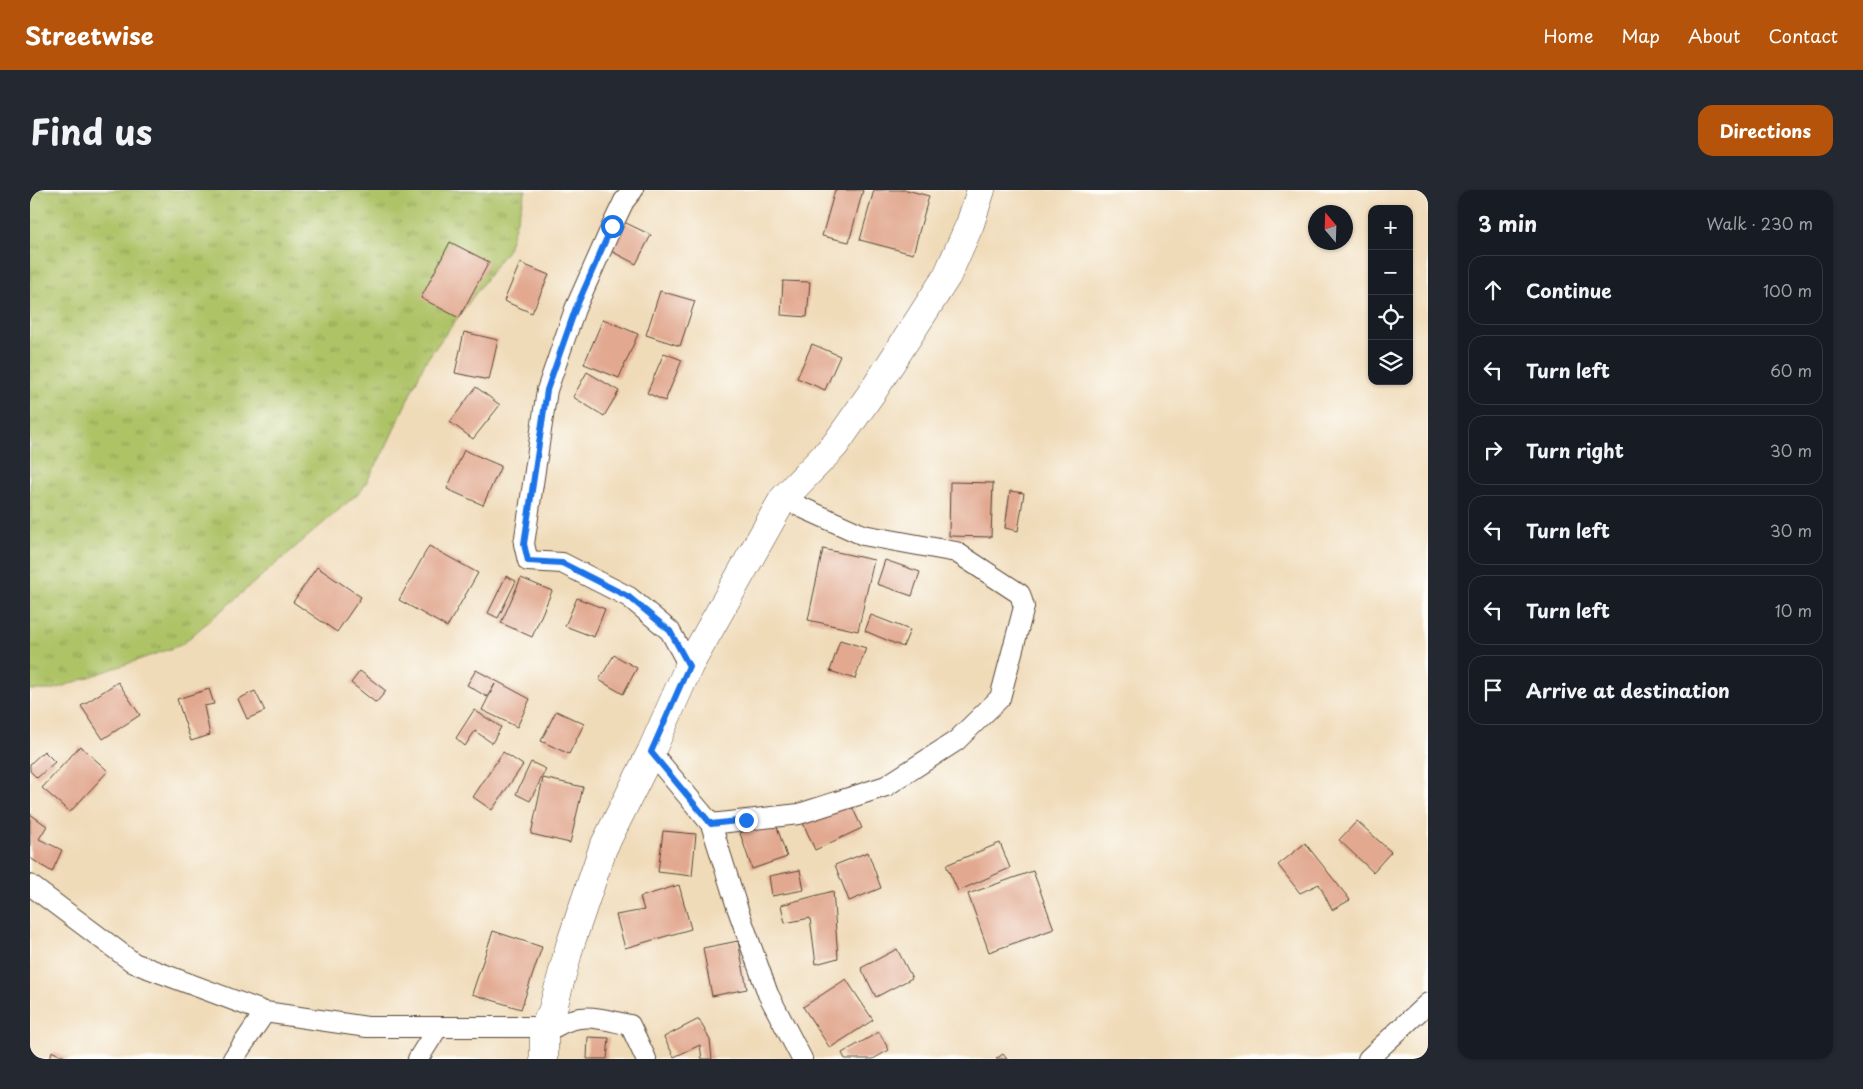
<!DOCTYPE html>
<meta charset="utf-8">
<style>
body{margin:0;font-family:"Playpen Sans",sans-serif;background:#242831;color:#f1f3f6}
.controls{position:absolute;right:15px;top:15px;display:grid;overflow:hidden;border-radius:10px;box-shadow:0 1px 4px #0004}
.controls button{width:45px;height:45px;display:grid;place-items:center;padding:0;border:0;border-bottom:1px solid #363941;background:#171b24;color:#f1f3f6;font:25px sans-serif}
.compass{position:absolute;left:1278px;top:15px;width:45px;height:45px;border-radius:50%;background:#171b24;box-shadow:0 1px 4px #0004;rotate:341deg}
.stop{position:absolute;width:15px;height:15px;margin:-11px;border:4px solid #1a73e8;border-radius:50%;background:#fff}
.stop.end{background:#1a73e8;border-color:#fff;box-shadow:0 1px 5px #0008}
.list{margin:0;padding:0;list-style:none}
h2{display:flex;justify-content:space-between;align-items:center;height:65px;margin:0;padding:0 20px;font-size:21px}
h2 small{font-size:16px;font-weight:400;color:#9ea1a6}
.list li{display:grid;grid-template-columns:32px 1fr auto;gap:15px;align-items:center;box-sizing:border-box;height:70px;margin:0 10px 10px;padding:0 10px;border:1px solid #363941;border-radius:15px}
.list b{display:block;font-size:19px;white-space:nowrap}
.list em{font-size:16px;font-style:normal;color:#9ea1a6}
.icon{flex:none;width:28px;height:28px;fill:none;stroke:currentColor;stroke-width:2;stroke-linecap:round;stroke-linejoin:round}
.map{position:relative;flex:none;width:1398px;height:869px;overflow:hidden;border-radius:15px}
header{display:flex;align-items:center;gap:30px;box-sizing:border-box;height:70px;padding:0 25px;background:#b45309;color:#fff}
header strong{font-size:24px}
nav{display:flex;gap:28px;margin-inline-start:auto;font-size:18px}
.intro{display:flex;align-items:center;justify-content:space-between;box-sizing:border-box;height:120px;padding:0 30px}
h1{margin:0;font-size:35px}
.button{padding:12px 22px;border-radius:15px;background:#b45309;color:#fff;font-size:18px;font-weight:700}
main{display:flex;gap:30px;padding:0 30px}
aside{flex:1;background:#171b24;border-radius:15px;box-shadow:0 1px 4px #0004}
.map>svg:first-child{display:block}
.grass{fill:url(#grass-tufts);stroke:#747642}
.building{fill:#e2a990}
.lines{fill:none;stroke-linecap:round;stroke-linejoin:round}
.minor-casing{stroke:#564535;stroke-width:22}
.secondary-casing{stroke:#564535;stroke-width:29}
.minor{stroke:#fff;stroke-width:20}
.secondary{stroke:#fff;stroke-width:28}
.route{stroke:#1a73e8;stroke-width:6}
</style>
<header>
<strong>Streetwise</strong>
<nav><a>Home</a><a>Map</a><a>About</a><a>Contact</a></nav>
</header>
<div class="intro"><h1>Find us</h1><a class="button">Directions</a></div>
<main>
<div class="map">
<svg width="1398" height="869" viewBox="0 0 1398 869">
<defs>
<pattern id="grass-tufts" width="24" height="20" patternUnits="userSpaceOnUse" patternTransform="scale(1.25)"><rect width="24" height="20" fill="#aec266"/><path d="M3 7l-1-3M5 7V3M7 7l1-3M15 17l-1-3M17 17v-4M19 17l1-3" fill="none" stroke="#8f9e53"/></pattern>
</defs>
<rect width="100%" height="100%" fill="#fdfcf7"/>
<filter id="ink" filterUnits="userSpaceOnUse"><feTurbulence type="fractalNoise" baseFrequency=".02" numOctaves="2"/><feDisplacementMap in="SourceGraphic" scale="10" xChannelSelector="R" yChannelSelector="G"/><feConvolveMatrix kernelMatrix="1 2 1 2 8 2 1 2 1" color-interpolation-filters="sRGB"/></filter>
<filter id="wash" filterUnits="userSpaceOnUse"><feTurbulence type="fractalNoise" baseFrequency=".0096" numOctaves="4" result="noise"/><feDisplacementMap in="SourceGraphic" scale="20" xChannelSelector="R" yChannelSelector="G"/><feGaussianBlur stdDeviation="1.12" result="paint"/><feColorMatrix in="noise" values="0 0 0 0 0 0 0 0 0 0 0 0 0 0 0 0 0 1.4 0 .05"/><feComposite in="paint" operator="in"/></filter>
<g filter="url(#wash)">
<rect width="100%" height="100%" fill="#f0dbb9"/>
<!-- grass -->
<path class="grass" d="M0,0H496L478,59L395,172L355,259L332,300L151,455L22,500H0Z"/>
<g id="blocks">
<!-- building -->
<g class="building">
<path d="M805,0H833L819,52L792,46Z"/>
<path d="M844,0H877L899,6L883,64L830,50Z"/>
<path d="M594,32L621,45L606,74L579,60Z"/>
<path d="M420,52L459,72L429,128L391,108Z"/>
<path d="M490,73L519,85L502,123L474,111Z"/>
<path d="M753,91L780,92L777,127L751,125Z"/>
<path d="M630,101L665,111L650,156L616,145Z"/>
<path d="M573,129L608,144L589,188L554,174Z"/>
<path d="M434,142L468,150L459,190L425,183Z"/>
<path d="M782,154L810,166L795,200L767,188Z"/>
<path d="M634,163L652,170L635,211L617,203Z"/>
<path d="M557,182L589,201L574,226L543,207Z"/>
<path d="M446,197L470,215L443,249L420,232Z"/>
<path d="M434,260L471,276L453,315L417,299Z"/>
<path d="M920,292L963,293L961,347L919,346Z"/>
<path d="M980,301L994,303L988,341L975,338Z"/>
<path d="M399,356L448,383L417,437L369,410Z"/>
<path d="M793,359L844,370L828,441L778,430Z"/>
<path d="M855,370L890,382L882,406L847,394Z"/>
<path d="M287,377L331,407L307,442L263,412Z"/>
<path d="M476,386L486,391L468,428L458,423Z"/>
<path d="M491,388L522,401L502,447L471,433Z"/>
<path d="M547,408L575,419L564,447L535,436Z"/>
<path d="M841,425L880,440L873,457L835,441Z"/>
<path d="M810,450L836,458L825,489L800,481Z"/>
<path d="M584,465L607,478L593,504L569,490Z"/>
<path d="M446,480L500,509L487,537L452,520L465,494L457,507L437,495Z"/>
<path d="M330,481L356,501L346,513L321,493Z"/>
<path d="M88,492L110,525L73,549L51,516Z"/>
<path d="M179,499L184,514L174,516L180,545L161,551L147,509Z"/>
<path d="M225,501L235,521L217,529L208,509Z"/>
<path d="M444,520L471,537L462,553L445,541L435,556L426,548Z"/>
<path d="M526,521L554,534L539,564L511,551Z"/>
<path d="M50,556L78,581L40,622L12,598Z"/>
<path d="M14,561L25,572L7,588L0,581V574Z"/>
<path d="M473,562L493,575L462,620L443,607Z"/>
<path d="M501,572L516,579L500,611L486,604Z"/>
<path d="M513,588L553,597L540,653L501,644Z"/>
<path d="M815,602L832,638L785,660L769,624Z"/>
<path d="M0,624L17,636L9,649L32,660L22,682L0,668Z"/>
<path d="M745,631L757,667L722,679L710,643Z"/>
<path d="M1327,631L1361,662L1343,682L1309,650Z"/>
<path d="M633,641L666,644L662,686L628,682Z"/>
<path d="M970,653L980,678L928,701L916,675Z"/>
<path d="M1275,653L1320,710L1302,720L1289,694L1270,703L1248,675Z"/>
<path d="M838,662L851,698L819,711L805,675Z"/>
<path d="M770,680L774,700L742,706L739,686Z"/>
<path d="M1003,681L1024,739L959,762L938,704Z"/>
<path d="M649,695L661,739L595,758L586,725L614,720L610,707Z"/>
<path d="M803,701L808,768L786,774L780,728L755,733L751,715Z"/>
<path d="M463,741L512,757L491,819L442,804Z"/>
<path d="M708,751L717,799L682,806L673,758Z"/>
<path d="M867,759L882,788L846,807L831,778Z"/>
<path d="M816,789L843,830L800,858L773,817Z"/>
<path d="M669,829L680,850L682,869H672L670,855L644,867L634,847Z"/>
<path d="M849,842L859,860L843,869H815L812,863Z"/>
<path d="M558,847L579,848L577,869H557Z"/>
<path d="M22,861L23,862L41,869H20Z"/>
<path d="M973,864L977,869H966Z"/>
</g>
</g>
</g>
<g filter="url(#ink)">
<use href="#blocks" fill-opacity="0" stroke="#564535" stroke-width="1"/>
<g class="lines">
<!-- minor casing -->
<g class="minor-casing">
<g id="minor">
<path d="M603,0L594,11L582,36L545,119L517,200L494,354L498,371L532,373L599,407L640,441L659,476"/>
<path d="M621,562L681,634L707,717L738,804L772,869"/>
<path d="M681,634L769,624L856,596L926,551L970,508L994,417L990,404L926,362L833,345L753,309"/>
<path d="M0,695L104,773L235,822L337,837H525C552,821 571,829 600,835L616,869"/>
<path d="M203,869L235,822"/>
<path d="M388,869L408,837"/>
<path d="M1338,869L1398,813"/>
</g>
</g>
<!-- secondary casing -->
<g class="secondary-casing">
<path id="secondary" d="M514,869V836L522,822L540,755L573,658L621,562L659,476L753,309L805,255L845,198L917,86L940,34L951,0"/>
</g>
<!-- minor -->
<use href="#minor" class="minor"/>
<!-- secondary -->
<use href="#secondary" class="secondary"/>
</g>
</g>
<g class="lines" filter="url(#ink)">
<!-- route -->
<path class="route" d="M582,36L545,120L517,200L494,354L498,371L532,373L599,407L640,441L659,476L621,562L681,634L716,630"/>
</g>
</svg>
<div class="controls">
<button>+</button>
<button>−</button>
<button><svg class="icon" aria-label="locate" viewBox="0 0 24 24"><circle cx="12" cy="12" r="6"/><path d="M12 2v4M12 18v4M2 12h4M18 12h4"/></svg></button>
<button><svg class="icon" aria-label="layers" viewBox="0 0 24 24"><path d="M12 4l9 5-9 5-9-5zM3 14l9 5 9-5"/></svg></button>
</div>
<svg class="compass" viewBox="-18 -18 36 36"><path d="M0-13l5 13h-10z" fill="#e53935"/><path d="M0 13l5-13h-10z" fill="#9ea1a6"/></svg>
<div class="stop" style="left:582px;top:36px"></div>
<div class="stop end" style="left:716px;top:630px"></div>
</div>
<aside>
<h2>3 min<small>Walk · 230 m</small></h2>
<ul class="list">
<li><svg class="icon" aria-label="ahead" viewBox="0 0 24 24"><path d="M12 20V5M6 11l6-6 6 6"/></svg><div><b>Continue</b></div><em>100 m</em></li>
<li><svg class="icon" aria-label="left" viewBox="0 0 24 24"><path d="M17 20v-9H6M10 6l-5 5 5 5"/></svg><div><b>Turn left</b></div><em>60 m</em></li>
<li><svg class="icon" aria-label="right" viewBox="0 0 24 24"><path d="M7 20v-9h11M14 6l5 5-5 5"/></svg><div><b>Turn right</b></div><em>30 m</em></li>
<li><svg class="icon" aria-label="left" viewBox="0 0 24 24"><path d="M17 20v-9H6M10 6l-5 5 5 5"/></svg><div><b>Turn left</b></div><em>30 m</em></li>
<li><svg class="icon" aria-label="left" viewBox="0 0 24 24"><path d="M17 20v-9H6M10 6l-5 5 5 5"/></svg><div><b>Turn left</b></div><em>10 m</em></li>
<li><svg class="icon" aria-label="arrive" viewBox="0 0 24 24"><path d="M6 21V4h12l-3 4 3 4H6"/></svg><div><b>Arrive at destination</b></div></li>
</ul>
</aside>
</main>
